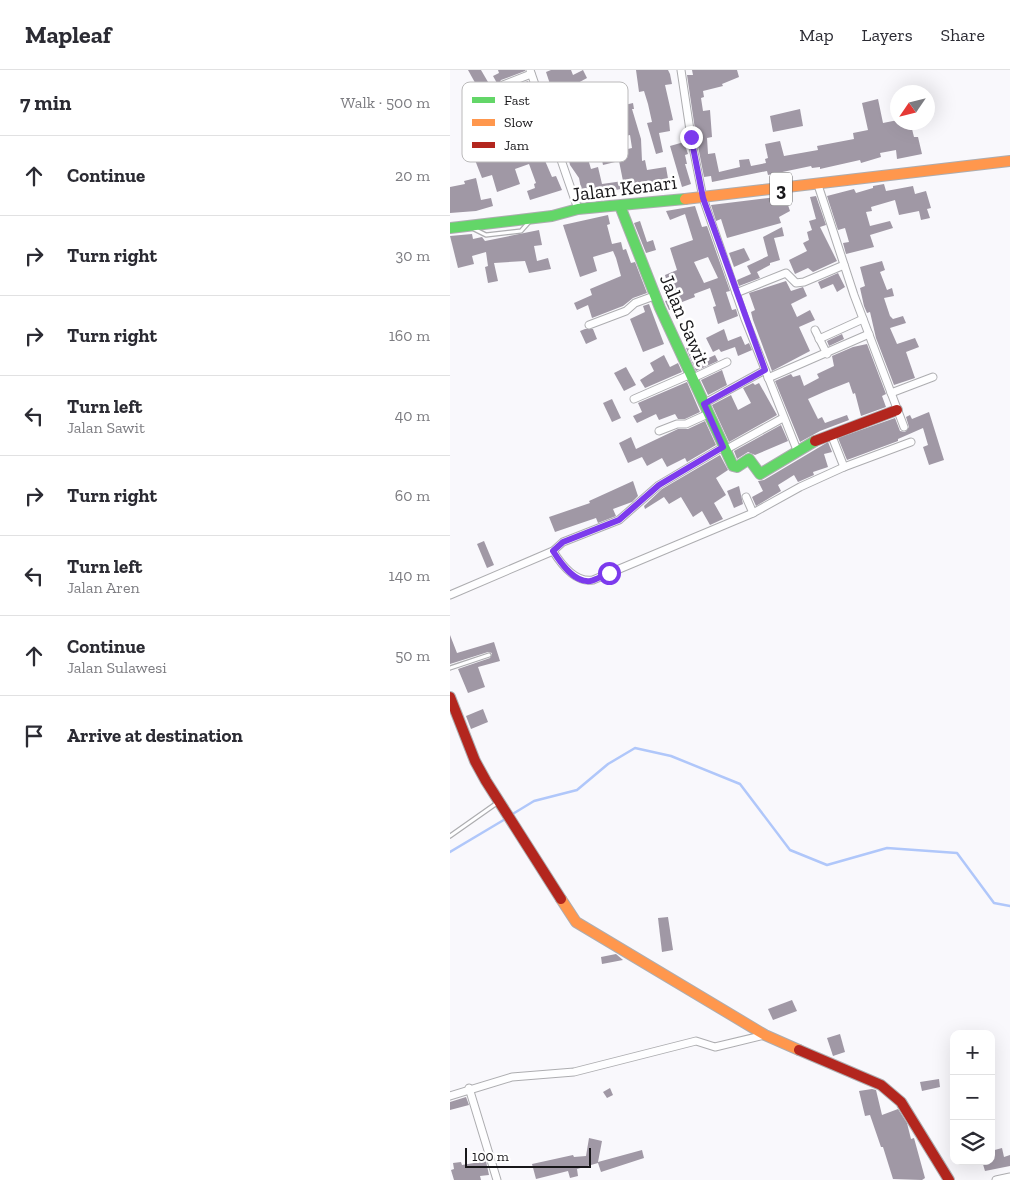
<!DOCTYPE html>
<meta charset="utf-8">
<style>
body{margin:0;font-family:"Zilla Slab",serif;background:#f2f2f3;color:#2b2b33}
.controls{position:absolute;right:15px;bottom:15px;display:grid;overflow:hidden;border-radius:10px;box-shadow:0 5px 20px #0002}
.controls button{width:45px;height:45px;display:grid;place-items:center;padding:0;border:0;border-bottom:1px solid #e1e1e2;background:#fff;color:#2b2b33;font:25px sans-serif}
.compass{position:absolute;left:440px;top:15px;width:45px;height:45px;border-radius:50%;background:#fff;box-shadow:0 5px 20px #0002;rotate:235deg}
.scale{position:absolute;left:15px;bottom:12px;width:126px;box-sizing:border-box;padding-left:5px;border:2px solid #18171a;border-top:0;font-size:14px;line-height:18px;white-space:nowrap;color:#18171a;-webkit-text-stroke:4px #fff;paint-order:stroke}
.stop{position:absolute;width:15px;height:15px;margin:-11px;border:4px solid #7c3aed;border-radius:50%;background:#fff}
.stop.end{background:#7c3aed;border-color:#fff;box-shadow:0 1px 5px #0008}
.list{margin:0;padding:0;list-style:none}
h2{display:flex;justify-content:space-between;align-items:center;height:65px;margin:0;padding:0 20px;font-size:21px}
h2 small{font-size:16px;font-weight:400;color:#7c7c81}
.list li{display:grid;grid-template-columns:32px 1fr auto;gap:15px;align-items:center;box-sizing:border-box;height:80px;padding:0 20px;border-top:1px solid #e1e1e2}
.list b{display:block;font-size:19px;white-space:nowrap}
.list p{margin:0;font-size:16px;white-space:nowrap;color:#7c7c81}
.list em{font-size:16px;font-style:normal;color:#7c7c81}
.icon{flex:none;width:28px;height:28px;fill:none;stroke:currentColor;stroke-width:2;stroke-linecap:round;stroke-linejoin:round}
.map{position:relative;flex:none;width:560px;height:1110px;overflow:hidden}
header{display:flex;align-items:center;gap:30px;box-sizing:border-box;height:70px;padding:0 25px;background:#fff;border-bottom:1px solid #e1e1e2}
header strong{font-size:24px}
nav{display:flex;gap:28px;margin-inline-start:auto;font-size:18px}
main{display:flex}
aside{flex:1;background:#fff}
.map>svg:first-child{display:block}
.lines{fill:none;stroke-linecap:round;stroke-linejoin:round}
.stream{stroke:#b0c7fa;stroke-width:2.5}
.building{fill:#a098a5;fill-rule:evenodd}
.lane-casing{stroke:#adadb0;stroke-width:5.5}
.street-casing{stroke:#adadb0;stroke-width:9}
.fast-casing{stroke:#adadb0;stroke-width:12}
.slow-casing{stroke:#adadb0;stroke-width:12}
.jam-casing{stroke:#adadb0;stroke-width:12}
.lane{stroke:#fefeff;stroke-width:3}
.street{stroke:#fefeff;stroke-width:7}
.fast{stroke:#63d668;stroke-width:10}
.slow{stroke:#ff974d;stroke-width:10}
.jam{stroke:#b3261e;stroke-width:10}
.route{stroke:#7c3aed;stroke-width:6}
.labels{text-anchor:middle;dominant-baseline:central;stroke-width:5;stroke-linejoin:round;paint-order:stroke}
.shield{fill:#fff;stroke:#5d5d5f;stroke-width:1}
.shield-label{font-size:19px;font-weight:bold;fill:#18171a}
.street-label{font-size:20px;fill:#18171a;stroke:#fff}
.key{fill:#fff;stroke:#bab9ba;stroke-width:1}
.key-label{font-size:14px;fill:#18171a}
</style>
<header>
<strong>Mapleaf</strong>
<nav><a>Map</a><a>Layers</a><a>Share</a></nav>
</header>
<main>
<aside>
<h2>7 min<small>Walk · 500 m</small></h2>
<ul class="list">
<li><svg class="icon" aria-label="ahead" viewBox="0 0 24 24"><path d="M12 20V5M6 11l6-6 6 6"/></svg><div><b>Continue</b></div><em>20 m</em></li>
<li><svg class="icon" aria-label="right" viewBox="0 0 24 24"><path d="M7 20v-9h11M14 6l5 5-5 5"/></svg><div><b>Turn right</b></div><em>30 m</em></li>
<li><svg class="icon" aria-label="right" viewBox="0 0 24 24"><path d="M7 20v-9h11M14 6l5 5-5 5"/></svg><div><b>Turn right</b></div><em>160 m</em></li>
<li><svg class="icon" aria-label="left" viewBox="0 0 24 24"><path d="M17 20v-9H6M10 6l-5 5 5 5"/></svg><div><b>Turn left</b><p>Jalan Sawit</p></div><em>40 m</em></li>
<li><svg class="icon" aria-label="right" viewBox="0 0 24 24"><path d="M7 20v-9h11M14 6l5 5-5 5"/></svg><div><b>Turn right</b></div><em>60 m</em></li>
<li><svg class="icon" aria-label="left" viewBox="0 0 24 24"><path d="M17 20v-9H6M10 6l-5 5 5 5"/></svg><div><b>Turn left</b><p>Jalan Aren</p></div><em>140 m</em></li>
<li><svg class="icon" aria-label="ahead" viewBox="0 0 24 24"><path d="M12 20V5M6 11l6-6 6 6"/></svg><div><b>Continue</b><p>Jalan Sulawesi</p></div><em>50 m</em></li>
<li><svg class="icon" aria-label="arrive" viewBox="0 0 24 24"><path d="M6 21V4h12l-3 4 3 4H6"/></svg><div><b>Arrive at destination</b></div></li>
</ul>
</aside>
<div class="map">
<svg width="560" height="1110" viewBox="0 0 560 1110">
<rect width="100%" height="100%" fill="#f9f8fc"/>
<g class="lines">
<!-- stream -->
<g class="stream">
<path d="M61,745L84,731L127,720L158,694L185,678L221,686L290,714L340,780L377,795L437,778L507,783L544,833L560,836"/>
<path d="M0,782L57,748"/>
</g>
</g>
<!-- building -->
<g class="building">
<path d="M18,0H31L38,12L28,18Z"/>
<path d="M48,0H75V1L51,10L48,15L43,6L49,3Z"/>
<path d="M101,0H121L123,5L133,0L137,8L126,14L127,17L109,26L103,13L100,14L96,2Z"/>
<path d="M186,0H218L220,4L222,14L215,15L223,50L219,51L220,61L209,63L213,82L206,84L197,53L202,52L198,34L194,21L189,22Z"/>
<path d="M242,0H287L289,7L272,14L273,16L253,21L254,27L251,28L253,41L260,40L262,67L257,68L258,84L265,83L269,102L290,97L289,90L299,89L301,96L316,93L315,89L318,88L315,74L330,71L334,86L368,80L367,76L404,69L403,63L418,60L412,33L428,29L433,53L448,50L452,57L461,55L464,67H468L472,84L447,89L446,80L430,83L431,87L411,93L410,90L370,99V97L362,98L361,96L318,105L317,101L262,112L261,106L254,107L246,66L237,5H243Z"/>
<path d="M78,11L80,17L70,20L79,39L57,49L46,31L53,28L50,19L55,20Z"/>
<path d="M183,33L184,39H182L191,69L192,91L195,90L197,100L216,97L220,120H189L188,115L166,120L167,124L160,125L159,122L133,128L129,108L120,95L117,82L120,80L118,73L123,71L119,60L127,57L125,52L162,44V38ZM180,65L182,78L169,81L166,68ZM149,76L153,95L169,91L173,111L152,114L148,97L141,99L135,79Z"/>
<path d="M350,39L353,56L323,62L320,46Z"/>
<path d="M234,72L238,84L235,85L237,94H235L241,114L232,117L220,76Z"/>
<path d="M92,74L96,85L93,86L102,107L106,106L112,120L80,130L77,121L85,118L84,114L86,113L79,94L65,99L70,114L47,122L42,105L32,108L25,90L33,87L35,91L54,85L55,88Z"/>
<path d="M26,108L31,130L41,128L43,136L26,141L0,143V117L15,114L14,111Z"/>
<path d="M434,114L436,121L463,116L465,124L476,121L481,138L477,139L480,148L471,150L469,141L449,145L445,130L421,137L422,141L416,142L420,156L440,151L443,158L420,165L424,177L396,184L393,173L399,172L395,158L388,160L377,126L404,119L406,123L423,118V116Z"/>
<path d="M335,126L340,141L329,147L331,153L277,168L271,149L266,151L261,135Z"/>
<path d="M366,126L376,155L370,157L387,191L363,202L358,198L345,204L339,190L357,181L353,173L359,170L357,162L362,160L359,151L366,149L360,127Z"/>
<path d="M245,136L252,157L257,156L280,221L276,222L282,240L286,239L288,246L268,254L263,237L266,236L260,218L244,224L245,227L222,236L223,238L219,240L215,231L218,230L212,214L217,212L215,205L227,200L220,178L243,170L235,144L220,150L216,141ZM258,187L268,208L254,213L244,192Z"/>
<path d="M158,145L160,154L157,155L162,174L171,172L173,180L176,179L181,193L185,192L197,223L183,228L173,236L142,248L138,235L127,240L124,233L142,225L140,219L171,206L166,188L163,181L143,187L147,201L130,207L113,155Z"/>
<path d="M190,151L197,172L203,170L206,180L196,183L184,153Z"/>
<path d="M332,157L334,166L324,168L330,190L320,193V195L307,202L310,208L289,216L287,210L301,204L297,196L318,186L313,167Z"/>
<path d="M89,160L92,175L84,176L87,191L98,188L101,199L79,203L75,191L44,193L48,211L38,213L35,197L38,196L36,182L22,186L24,194L8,198L0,166L22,164L23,169L32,167L35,171Z"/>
<path d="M294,178L300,190L284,197L279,183Z"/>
<path d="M432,191L435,200L430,202L437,220L442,218L444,226L434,228L440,246L443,249L453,246L456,253L440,258L447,274L465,268L469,277L456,282L465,308L444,315L426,268L420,242L417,243L414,236L410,218L415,216L410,197Z"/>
<path d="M388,203L395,217L387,222L383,214L371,219L368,212Z"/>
<path d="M336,211L341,221L353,217L357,226L341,234L347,247L360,240L365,250L349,257L360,281L322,301L303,250L301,242L305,240L299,223Z"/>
<path d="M199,234L214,274L193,282L180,249L195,242L193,236Z"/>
<path d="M135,259H143L147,269L136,274L130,261Z"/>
<path d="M274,259L278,271L291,266L295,275L299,273L302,280L288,286L285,277L271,282L269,279L263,282L256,268Z"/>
<path d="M392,264L394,269L379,276L377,271Z"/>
<path d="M417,274L436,324L432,326L436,337L411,346L405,323L403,324L399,312L376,321L358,329L368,349L372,347L375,353L397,345L399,350L370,361L350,372L325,311L341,304L343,307L350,305L354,316L369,308L367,304L384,296L382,286L403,277Z"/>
<path d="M239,276L248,293L265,285L268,291L246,301L236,278Z"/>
<path d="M214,285L220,297L228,293L232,302L195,318L190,310L204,301L200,293Z"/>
<path d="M176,297L186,315L174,321L164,303Z"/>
<path d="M272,300L277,315L258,325L251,310Z"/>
<path d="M237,312L250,342L235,349H228L225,344L209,350L206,344L187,353L183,346L192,342L188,333Z"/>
<path d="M303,313L305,315L309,313L327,345L279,372L262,335L281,325L288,340L301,333L293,318Z"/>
<path d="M162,329L171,348L162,352L153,333Z"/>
<path d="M479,342L494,390L479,395L473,377L478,375L473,358L448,369V371L397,390L388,368L445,348L450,361L455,362L459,357L456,347L460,345L462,349Z"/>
<path d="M255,351L266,375L237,392L235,388L217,397L212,388L197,396L192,387L178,393L169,373L181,367L186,379L228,359H238Z"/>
<path d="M331,355L338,371L305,385L298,382L287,389L284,381Z"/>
<path d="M378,372L382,382L374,384L378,397L363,402L364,405L348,412L344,405L328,415L331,421L306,436L302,427L313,421L308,411L314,410Z"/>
<path d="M270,385L278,400L266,408L276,425L264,433L273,449L260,455L252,441L243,447L231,427L219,434L214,427L195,439L194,436L212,419Z"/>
<path d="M183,411L188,426L182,432L163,439L166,446L148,453L146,448L105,462L99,447L140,433L139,431Z"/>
<path d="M289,416L293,434L284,438L277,421Z"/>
<path d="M34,471L44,495L37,498L27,474Z"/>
<path d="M0,565L7,583L44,572L50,591L28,597L35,617L18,623L8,599L40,588L42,583L38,582L0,594Z"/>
<path d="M33,639L38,652L21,659L16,646Z"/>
<path d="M218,847L223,880L212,882L208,848Z"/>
<path d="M166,884L173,890L152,894L151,887Z"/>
<path d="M342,930L347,941L323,950L318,939Z"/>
<path d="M390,964L395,982L383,986L377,968Z"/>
<path d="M489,1009L490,1017L472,1021L470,1012Z"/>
<path d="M160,1018L163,1025L157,1028L153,1022Z"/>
<path d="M422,1019L426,1020L432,1045L448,1039L457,1053L461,1069L464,1068L475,1108L472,1110L443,1109L433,1077H431L420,1045L415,1046L409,1021Z"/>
<path d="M16,1027L19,1035L0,1040V1032Z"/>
<path d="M139,1068L152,1071L148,1092L192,1080L194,1088L151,1102L148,1093L127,1099L128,1106L120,1108L118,1101L86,1109L82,1094L123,1085L124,1087L136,1086Z"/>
<path d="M552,1078L554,1087L560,1085V1096L535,1101L532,1091H541V1081Z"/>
<path d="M36,1091L39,1105L30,1106L31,1110H4L1,1100L4,1099L3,1093L11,1092L12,1095Z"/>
</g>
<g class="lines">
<!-- lane casing -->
<g class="lane-casing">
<g id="lane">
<path d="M24,159L36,165L71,161L79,152"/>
<path d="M0,598L39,585"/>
<path d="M0,766L47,733"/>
</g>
</g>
<!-- street casing -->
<g class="street-casing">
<g id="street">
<path d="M80,0L128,139"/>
<path d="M231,0L241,67L253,128L295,249L347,380"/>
<path d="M53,15L81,4"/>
<path d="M368,115L404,225L454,357"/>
<path d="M286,223L336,203L346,213L354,212L394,195"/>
<path d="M139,255L176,241L185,233L204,226"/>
<path d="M365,260L377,284"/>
<path d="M369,269L413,249"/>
<path d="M318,308L419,264"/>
<path d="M241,309L277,292"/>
<path d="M441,323L483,307"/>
<path d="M184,329L239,305"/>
<path d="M253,334L315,300"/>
<path d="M209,361L227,354H236L258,344"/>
<path d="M381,364L394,397"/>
<path d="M275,380L333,348"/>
<path d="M296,427L303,443"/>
<path d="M103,481C111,494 125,513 143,510L303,443L350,417L394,397L461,372"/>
<path d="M0,525L103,481L113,472L169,450L209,415L273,377"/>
<path d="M19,1018L47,1110"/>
<path d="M0,1026L62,1007L124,1002L246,971L265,977L315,965"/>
<path d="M546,1110L560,1107"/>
</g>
</g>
<!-- fast casing -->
<g class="fast-casing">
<g id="fast">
<path d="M170,136L210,238L283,396L287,397L299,389L310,404L365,371"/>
<path d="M0,158L102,146L128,139L235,129"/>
</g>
</g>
<!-- slow casing -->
<g class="slow-casing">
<g id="slow">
<path d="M235,129L560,91"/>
<path d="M111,829L126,852L315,965L349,980"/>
</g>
</g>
<!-- jam casing -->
<g class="jam-casing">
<g id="jam">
<path d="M365,371L447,340"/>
<path d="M0,627L25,691L36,711L111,829"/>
<path d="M349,980L431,1015L451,1032L499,1110"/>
</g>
</g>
<!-- lane -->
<use href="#lane" class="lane"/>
<!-- street -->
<use href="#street" class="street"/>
<!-- fast -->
<use href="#fast" class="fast"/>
<!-- slow -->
<use href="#slow" class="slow"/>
<!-- jam -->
<use href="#jam" class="jam"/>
</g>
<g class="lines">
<!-- route -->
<path class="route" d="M159,503C153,505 146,510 140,511C124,513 110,492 103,481L113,472L169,450L209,415L273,377L254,334L315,300L253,128L241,67"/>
</g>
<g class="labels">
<!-- shield labels -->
<rect class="shield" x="320" y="102.5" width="22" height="33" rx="4"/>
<g class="shield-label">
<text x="331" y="119">3</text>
</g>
<!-- street labels -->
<g class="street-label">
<text transform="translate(174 118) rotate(-7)">Jalan Kenari</text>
<text transform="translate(235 250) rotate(67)">Jalan Sawit</text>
</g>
</g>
<!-- legend -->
<rect x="12" y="12" width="166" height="80" rx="8" class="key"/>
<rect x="22" y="27" width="23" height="6" fill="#63d668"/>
<rect x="22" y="49" width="23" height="7" fill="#ff974d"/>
<rect x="22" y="72" width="23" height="6" fill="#b3261e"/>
<g class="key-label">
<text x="54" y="35">Fast</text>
<text x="54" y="57">Slow</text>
<text x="54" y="80">Jam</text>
</g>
</svg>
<div class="controls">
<button>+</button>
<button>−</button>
<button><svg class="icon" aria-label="layers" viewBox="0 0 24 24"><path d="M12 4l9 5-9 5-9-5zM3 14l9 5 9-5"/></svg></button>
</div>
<svg class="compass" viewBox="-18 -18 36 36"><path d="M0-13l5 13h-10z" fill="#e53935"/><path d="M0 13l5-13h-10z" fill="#7c7c81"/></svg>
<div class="scale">100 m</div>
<div class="stop" style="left:159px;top:503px"></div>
<div class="stop end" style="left:241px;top:67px"></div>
</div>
</main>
